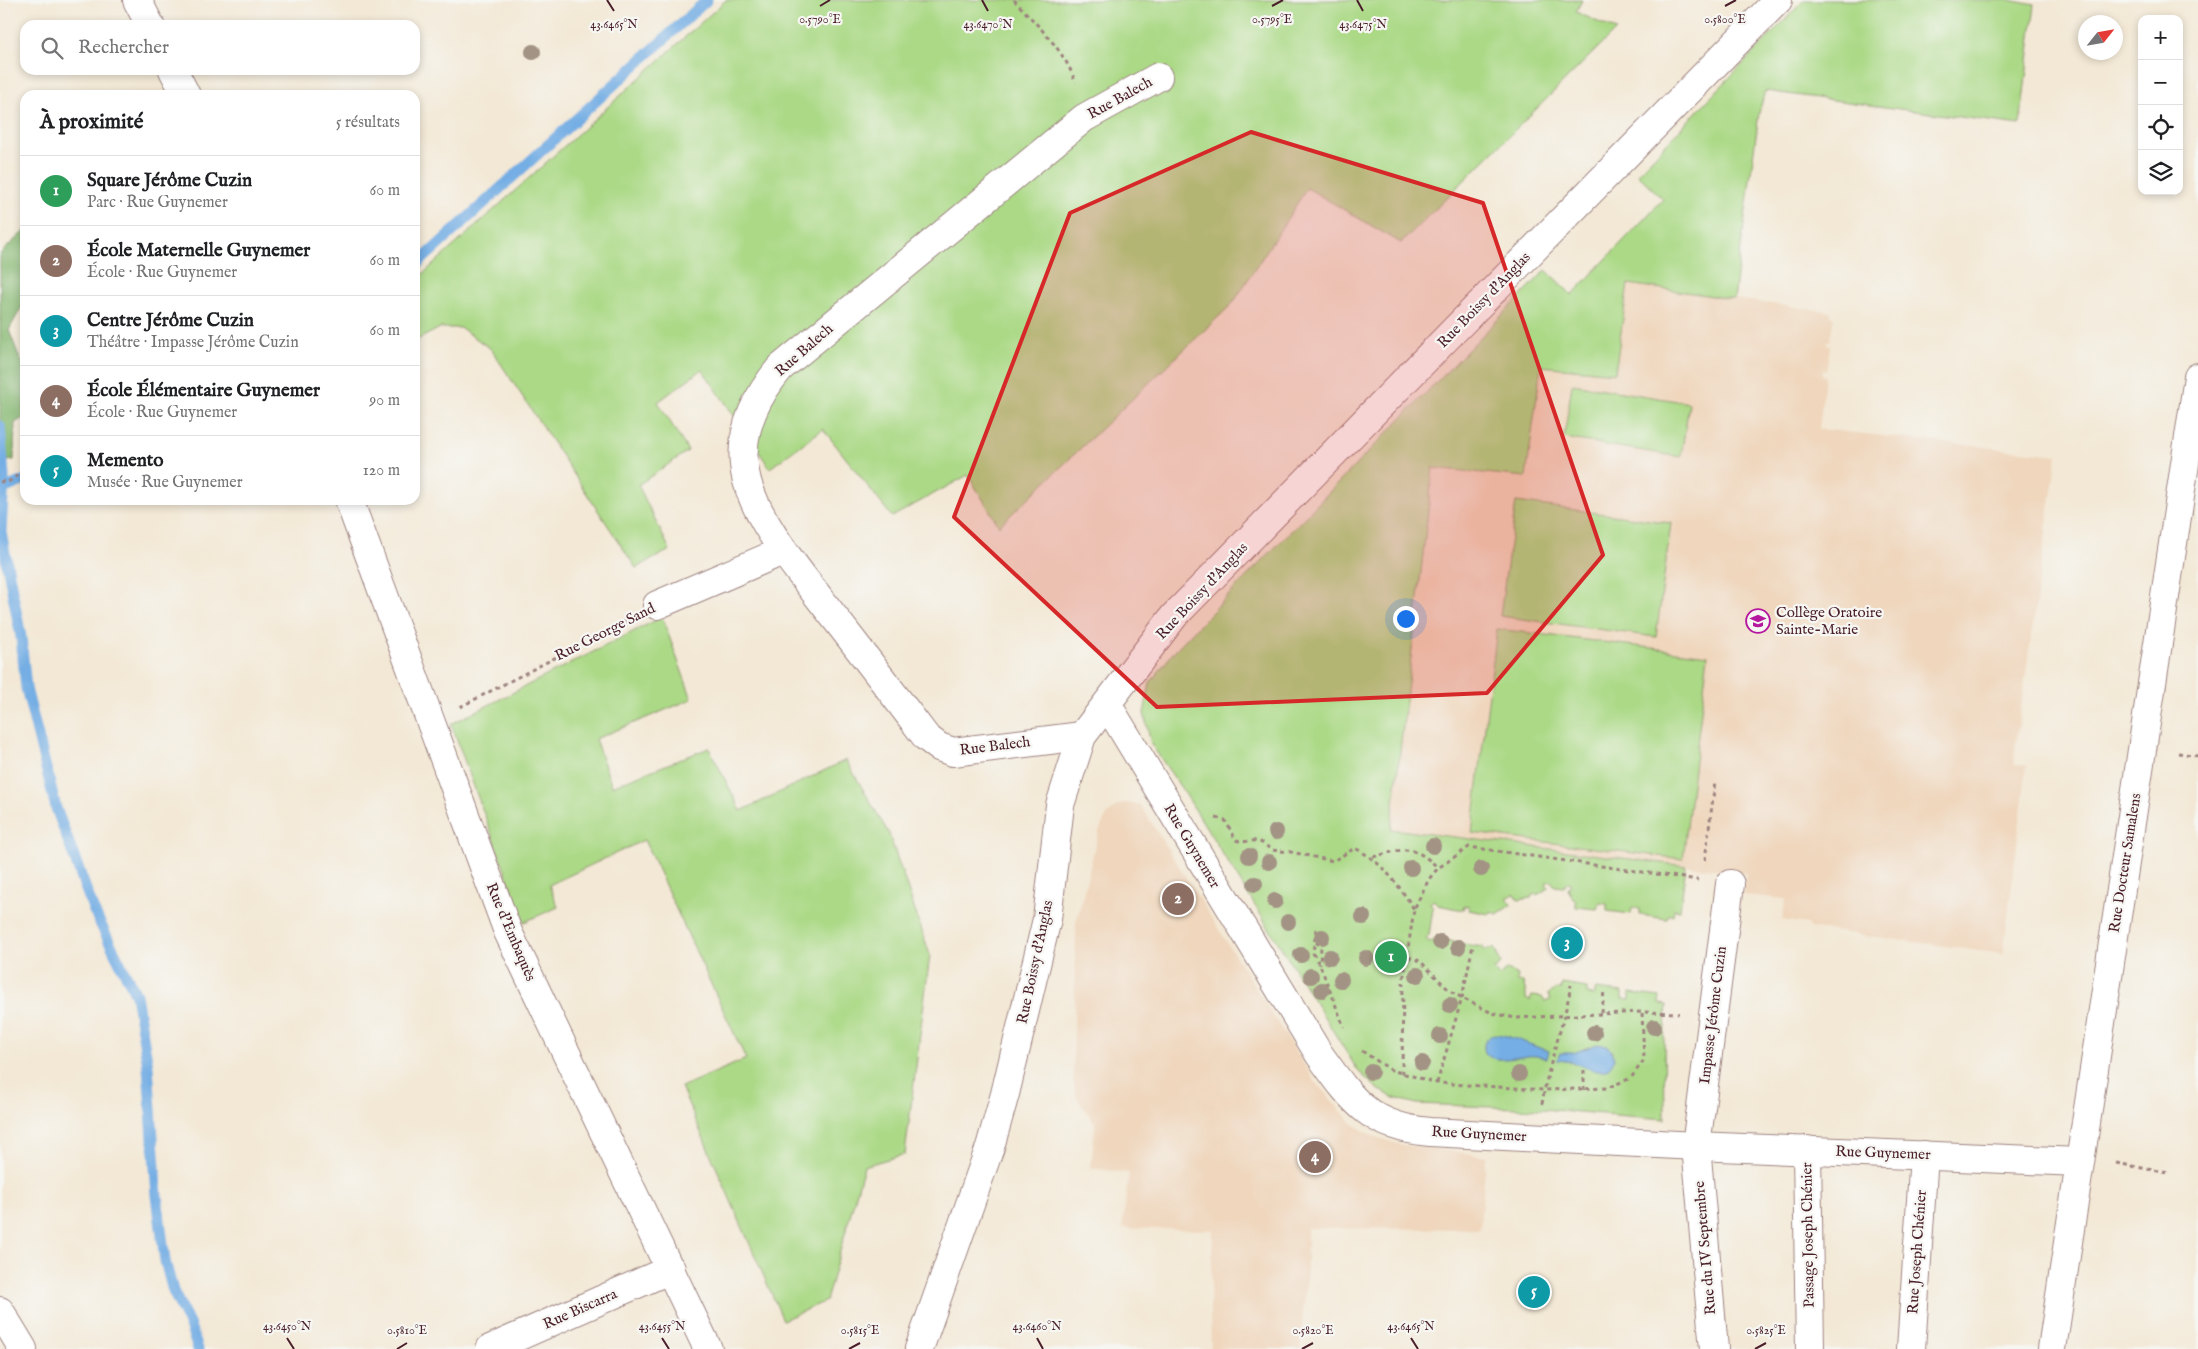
<!DOCTYPE html>
<html lang="fr">
<meta charset="utf-8">
<style>
body{margin:0;font-family:"IM FELL English",serif;background:#f6f6f6;color:#202124}
.controls{position:absolute;right:15px;top:15px;display:grid;overflow:hidden;border-radius:10px;box-shadow:0 2px 8px #0003}
.controls button{width:45px;height:45px;display:grid;place-items:center;padding:0;border:0;border-bottom:1px solid #e0e0e0;background:#fff;color:#202124;font:25px sans-serif}
.compass{position:absolute;left:2078px;top:15px;width:45px;height:45px;border-radius:50%;background:#fff;box-shadow:0 2px 8px #0003;rotate:59deg}
.you{position:absolute;left:1405px;top:618px;width:18px;height:18px;margin:-12px;border:4px solid #fff;border-radius:50%;background:#1a73e8;box-shadow:0 0 0 8px #1a73e833}
.badge{display:grid;place-items:center;width:32px;height:32px;border-radius:50%;background:#0f766e;color:#fff;font-size:16px;font-weight:700}
.pin{position:absolute;translate:-50% -50%;border:2px solid #fff;box-shadow:0 1px 5px #0006}
.list{margin:0;padding:0;list-style:none}
h2{display:flex;justify-content:space-between;align-items:center;height:65px;margin:0;padding:0 20px;font-size:21px}
h2 small{font-size:16px;font-weight:400;color:#757577}
.list li{display:grid;grid-template-columns:32px 1fr auto;gap:15px;align-items:center;box-sizing:border-box;height:70px;padding:0 20px;border-top:1px solid #e0e0e0}
.list b{display:block;font-size:19px;white-space:nowrap}
.list p{margin:0;font-size:16px;white-space:nowrap;color:#757577}
.list em{font-size:16px;font-style:normal;color:#757577}
.icon{flex:none;width:28px;height:28px;fill:none;stroke:currentColor;stroke-width:2;stroke-linecap:round;stroke-linejoin:round}
.map{position:relative;flex:none;width:2198px;height:1349px;overflow:hidden}
.search{position:absolute;background:#fff;box-shadow:0 2px 8px #0003;left:20px;top:20px;width:400px;height:55px;display:flex;align-items:center;gap:12px;box-sizing:border-box;padding:0 18px;border-radius:15px;color:#757577;font-size:19px}
.panel{position:absolute;background:#fff;box-shadow:0 2px 8px #0003;left:20px;top:90px;width:400px;height:415px;border-radius:15px}
.map>svg:first-child{display:block}
.built{fill:#efd6bc}
.green{fill:#abd986;stroke:#7a7c58}
.forest{fill:#88b973;stroke:#696c4f}
.water{fill:#74aee4;stroke:#5f6688}
.lines{fill:none;stroke-linecap:round;stroke-linejoin:round}
.stream{stroke:#74aee4;stroke-width:11}
.minor-casing{stroke:#9e8480;stroke-width:30}
.major-casing{stroke:#9e8480;stroke-width:30}
.path{stroke:#9e8480;stroke-width:3;stroke-dasharray:4 4;stroke-linecap:butt}
.minor{stroke:#fff;stroke-width:28}
.major{stroke:#fff;stroke-width:28}
.tree{fill:#a39384}
.marked{fill:#d62828;fill-opacity:0.2;stroke:#d62828;stroke-width:4;stroke-linejoin:round}
.ticks{fill:none;stroke:#4a1f2b;stroke-width:2}
.labels{text-anchor:middle;dominant-baseline:central;stroke-width:4.5;stroke-linejoin:round;paint-order:stroke}
.street-label{font-size:15px;fill:#4a1f2b;stroke:#f6f6f2}
.poi-label{font-size:15px;fill:#4a1f2b;stroke:#f6f6f2;text-anchor:start}
.ticks-label{font-size:12px;text-anchor:middle;fill:#4a1f2b;stroke:#f6f6f2;stroke-width:4.5;stroke-linejoin:round;paint-order:stroke}
</style>
<div class="map">
<svg width="2198" height="1349" viewBox="0 0 2198 1349">
<rect width="100%" height="100%" fill="#f6f6f2"/>
<filter id="ink" filterUnits="userSpaceOnUse"><feTurbulence type="fractalNoise" baseFrequency=".02" numOctaves="2"/><feDisplacementMap in="SourceGraphic" scale="10" xChannelSelector="R" yChannelSelector="G"/><feConvolveMatrix kernelMatrix="1 2 1 2 8 2 1 2 1" color-interpolation-filters="sRGB"/></filter>
<filter id="wash" filterUnits="userSpaceOnUse"><feTurbulence type="fractalNoise" baseFrequency=".0096" numOctaves="4" result="noise"/><feDisplacementMap in="SourceGraphic" scale="20" xChannelSelector="R" yChannelSelector="G"/><feGaussianBlur stdDeviation="1.12" result="paint"/><feColorMatrix in="noise" values="0 0 0 0 0 0 0 0 0 0 0 0 0 0 0 0 0 1.4 0 .05"/><feComposite in="paint" operator="in"/></filter>
<g filter="url(#wash)">
<rect width="100%" height="100%" fill="#f3e8d5"/>
<!-- built -->
<g class="built">
<path d="M1628,284L1831,312V316H1834L1830,341H1827V345L1830,346L1826,371L1823,370L1822,375L1825,376L1819,429L2057,455L2013,764L2027,766L2003,954L1810,928L1808,924L1782,920L1786,899L1744,895L1746,873L1391,830L1433,468L1526,477L1541,366L1615,373Z"/>
<path d="M1125,803L1140,805L1315,1082L1354,1125L1373,1136L1398,1144L1486,1156L1480,1229L1307,1228V1268L1300,1349H1211L1210,1307L1213,1230L1122,1228L1129,1173L1091,1168L1095,1123L1077,1098L1073,1082L1076,923L1099,831L1107,815L1118,805Z"/>
</g>
<!-- green -->
<g class="green">
<path d="M726,0H1582L1576,12L1616,30L1401,243L1307,188L1233,303L999,526L968,475L892,517L823,429L770,468L702,369L658,402L688,451L638,485L670,550L636,568L491,349L461,328H440L415,341V281Z"/>
<path d="M1804,0H2008L2035,5L2020,125L1765,91L1759,113L1734,299L1628,284L1615,373L1541,366L1526,477L1433,468L1391,829L1686,866L1680,910L1674,909L1673,915H1668L1667,919L1640,915V909L1632,907L1631,914L1607,911V904L1599,903L1597,909L1576,907V901L1573,899L1568,889L1571,884L1568,882L1564,887L1555,886L1551,881L1546,883L1548,888L1539,894L1532,895L1531,898L1518,900L1514,894L1507,898L1511,905L1497,914L1490,911L1489,914L1469,910V906H1464L1463,910L1438,905L1434,900L1430,903L1433,908L1429,935L1426,939L1430,942L1434,939L1457,942L1458,947L1461,948L1463,944L1483,947L1484,950L1494,948L1501,964L1494,970L1499,976L1507,970L1518,975L1517,981L1523,982L1526,993V999L1530,1001L1532,996L1542,997L1545,1002L1550,1000L1548,994L1556,989L1561,990L1562,984L1587,988V994L1594,995L1596,989L1622,992V999L1630,1000V993L1660,997L1659,1004L1667,1005L1664,1039L1665,1119L1541,1109L1417,1104L1394,1098L1378,1089L1358,1071L1186,795L1151,744L1144,713L1150,683L1176,649L1546,270L1572,295L1663,199L1637,174Z"/>
<path d="M1572,384L1689,403L1681,457L1564,438Z"/>
<path d="M1516,502L1671,523L1656,637L1500,616Z"/>
<path d="M662,617L692,699L595,739L612,786L709,748L741,811L846,760L889,834L930,955L905,1154L864,1166L826,1301L783,1320L681,1087L746,1059L644,840L549,885L558,907L524,922L451,724Z"/>
<path d="M1497,629L1708,655L1683,859L1472,833Z"/>
</g>
<!-- forest -->
<path class="forest" d="M25,230V301L9,330L20,359L25,365V417L15,423L14,460L0,462V254Z"/>
<!-- water -->
<g class="water">
<path d="M1494,1034C1512,1035 1531,1046 1549,1051L1547,1058C1541,1057 1534,1055 1528,1056C1517,1057 1482,1067 1484,1045C1485,1039 1489,1037 1494,1034Z"/>
<path d="M1597,1044C1608,1045 1611,1048 1615,1058C1606,1079 1594,1070 1577,1064C1571,1061 1564,1061 1557,1060L1560,1053H1573Z"/>
</g>
<g class="lines">
<!-- stream -->
<g class="stream">
<path d="M415,266L707,0"/>
<path d="M0,426L4,477L1,532L21,637L26,688L56,808L94,911L136,995L148,1066L157,1196L165,1261L173,1291L190,1326L198,1349"/>
<path d="M3,489L25,480"/>
</g>
</g>
</g>
<g filter="url(#ink)">
<g class="lines">
<!-- minor casing -->
<g class="minor-casing">
<g id="minor">
<path d="M137,0L150,25"/>
<path d="M173,70L186,95"/>
<path d="M349,500L508,932L708,1349"/>
<path d="M657,605L783,551"/>
<path d="M1107,704L1319,1054C1352,1100 1369,1127 1430,1132L1696,1146L2079,1162"/>
<path d="M1082,736L953,752L939,747L926,737C895,696 863,654 831,613C802,575 753,519 745,472C738,433 756,397 780,368L1084,118L1158,77"/>
<path d="M1807,1150L1810,1349"/>
<path d="M0,1311L23,1349"/>
<path d="M490,1349L671,1269"/>
<path d="M919,1349L990,1147L1005,1094L1047,919L1060,805L1082,736L1174,616L1778,0"/>
<path d="M1714,1349L1696,1146L1730,884"/>
<path d="M1911,1349L1924,1155"/>
</g>
</g>
<!-- major casing -->
<g class="major-casing">
<path id="major" d="M2052,1349L2198,377"/>
</g>
<!-- path -->
<g class="path">
<path d="M1014,0C1034,22 1068,53 1075,83"/>
<path d="M0,482L10,481L25,470"/>
<path d="M460,707L628,620"/>
<path d="M2178,753L2198,756"/>
<path d="M1216,818L1225,820L1236,840C1250,845 1255,834 1271,850L1291,852L1333,861L1355,848C1383,863 1397,883 1414,909"/>
<path d="M1373,857C1403,849 1413,843 1438,868"/>
<path d="M1705,860L1715,782"/>
<path d="M1316,929L1313,953L1320,965L1344,1027"/>
<path d="M1316,942L1321,946L1320,965"/>
<path d="M1408,957L1420,961L1448,989L1462,998L1492,1013L1515,1018L1642,1012L1679,1013"/>
<path d="M1602,1013L1604,990"/>
<path d="M1362,1051L1391,1070L1437,1083L1544,1090L1607,1088L1631,1078L1644,1060L1642,1012"/>
<path d="M1402,1074L1403,982L1414,909L1429,879L1438,868L1469,847L1698,880"/>
<path d="M1437,1083L1462,998L1473,945"/>
<path d="M1584,1090V1070"/>
<path d="M1542,1104C1548,1064 1564,1025 1571,985"/>
<path d="M2116,1163L2168,1173"/>
</g>
<!-- minor -->
<use href="#minor" class="minor"/>
<!-- major -->
<use href="#major" class="major"/>
</g>
<!-- trees -->
<g class="tree">
<circle cx="533" cy="52" r="8"/>
<circle cx="1276" cy="832" r="8"/>
<circle cx="1433" cy="846" r="8"/>
<circle cx="1249" cy="856" r="8"/>
<circle cx="1269" cy="862" r="8"/>
<circle cx="1411" cy="868" r="8"/>
<circle cx="1481" cy="869" r="8"/>
<circle cx="1255" cy="884" r="8"/>
<circle cx="1275" cy="901" r="8"/>
<circle cx="1363" cy="917" r="8"/>
<circle cx="1288" cy="922" r="8"/>
<circle cx="1322" cy="937" r="8"/>
<circle cx="1440" cy="942" r="8"/>
<circle cx="1458" cy="947" r="8"/>
<circle cx="1301" cy="955" r="8"/>
<circle cx="1330" cy="957" r="8"/>
<circle cx="1366" cy="958" r="8"/>
<circle cx="1417" cy="975" r="8"/>
<circle cx="1311" cy="976" r="8"/>
<circle cx="1341" cy="980" r="8"/>
<circle cx="1322" cy="990" r="8"/>
<circle cx="1450" cy="1005" r="8"/>
<circle cx="1654" cy="1027" r="8"/>
<circle cx="1594" cy="1033" r="8"/>
<circle cx="1440" cy="1036" r="8"/>
<circle cx="1422" cy="1063" r="8"/>
<circle cx="1371" cy="1072" r="8"/>
<circle cx="1519" cy="1074" r="8"/>
</g>
</g>
<!-- marked area -->
<path class="marked" d="M1251,132L1483,203L1603,555L1487,693L1157,707L954,517L1070,213Z"/>
<!-- ticks -->
<path class="ticks" d="M607,0L614,11M982,0L988,11M1357,0L1363,11M820,6L830,0M1272,6L1283,0M1725,6L1736,0M287,1338L294,1349M662,1338L669,1349M1037,1338L1043,1349M1411,1338L1418,1349M397,1349L407,1343M849,1349L860,1343M1302,1349L1313,1343M1755,1349L1766,1343"/>
<!-- icons -->
<defs>
<g id="school-ring" transform="scale(1.25)"><circle r="9.5" fill="#f6f6f2" stroke="#b5179e" stroke-width="1.5"/><path d="M0-5L7-2L0 1L-7-2ZM-4 1L0 2.5L4 1V4Q0 6-4 4Z" fill="#b5179e"/></g>
</defs>
<g fill-rule="evenodd">
<use href="#school-ring" x="1758" y="621"/>
</g>
<g class="labels">
<!-- street labels -->
<g class="street-label">
<text transform="translate(1120 98) rotate(-29)">Rue Balech</text>
<text transform="translate(1484 300) rotate(-46)">Rue Boissy d'Anglas</text>
<text transform="translate(804 350) rotate(-41)">Rue Balech</text>
<text transform="translate(1202 591) rotate(-47)">Rue Boissy d'Anglas</text>
<text transform="translate(605 632) rotate(-27)">Rue George Sand</text>
<text transform="translate(995 746) rotate(-7)">Rue Balech</text>
<text transform="translate(1192 846) rotate(59)">Rue Guynemer</text>
<text transform="translate(2125 863) rotate(-81)">Rue Docteur Samalens</text>
<text transform="translate(511 932) rotate(67)">Rue d'Embaquès</text>
<text transform="translate(1035 962) rotate(-78)">Rue Boissy d'Anglas</text>
<text transform="translate(1713 1015) rotate(-83)">Impasse Jérôme Cuzin</text>
<text transform="translate(1479 1134) rotate(3)">Rue Guynemer</text>
<text transform="translate(1883 1153) rotate(2)">Rue Guynemer</text>
<text transform="translate(1808 1235) rotate(-91)">Passage Joseph Chénier</text>
<text transform="translate(1705 1248) rotate(-95)">Rue du IV Septembre</text>
<text transform="translate(1917 1252) rotate(-86)">Rue Joseph Chénier</text>
<text transform="translate(580 1309) rotate(-24)">Rue Biscarra</text>
</g>
<!-- poi labels -->
<g class="poi-label">
<text x="1776" y="612">Collège Oratoire<tspan x="1776" dy="17">Sainte-Marie</tspan></text>
</g>
</g>
<g class="ticks-label">
<text x="820" y="23">0.5790°E</text>
<text x="1272" y="23">0.5795°E</text>
<text x="1725" y="23">0.5800°E</text>
<text x="614" y="28">43.6465°N</text>
<text x="988" y="28">43.6470°N</text>
<text x="1363" y="28">43.6475°N</text>
<text x="287" y="1330">43.6450°N</text>
<text x="662" y="1330">43.6455°N</text>
<text x="1037" y="1330">43.6460°N</text>
<text x="1411" y="1330">43.6465°N</text>
<text x="407" y="1334">0.5810°E</text>
<text x="860" y="1334">0.5815°E</text>
<text x="1313" y="1334">0.5820°E</text>
<text x="1766" y="1334">0.5825°E</text>
</g>
</svg>
<div class="controls">
<button>+</button>
<button>−</button>
<button><svg class="icon" aria-label="locate" viewBox="0 0 24 24"><circle cx="12" cy="12" r="6"/><path d="M12 2v4M12 18v4M2 12h4M18 12h4"/></svg></button>
<button><svg class="icon" aria-label="layers" viewBox="0 0 24 24"><path d="M12 4l9 5-9 5-9-5zM3 14l9 5 9-5"/></svg></button>
</div>
<svg class="compass" viewBox="-18 -18 36 36"><path d="M0-13l5 13h-10z" fill="#e53935"/><path d="M0 13l5-13h-10z" fill="#757577"/></svg>
<div class="you"></div>
<div class="pin badge" style="left:1391px;top:957px;background:#2e9e5b">1</div>
<div class="pin badge" style="left:1178px;top:899px;background:#8d6e63">2</div>
<div class="pin badge" style="left:1567px;top:943px;background:#0f9aa8">3</div>
<div class="pin badge" style="left:1315px;top:1157px;background:#8d6e63">4</div>
<div class="pin badge" style="left:1534px;top:1292px;background:#0f9aa8">5</div>
<div class="search"><svg class="icon" aria-label="search" viewBox="0 0 24 24"><circle cx="10" cy="10" r="6"/><path d="M15 15l6 6"/></svg>Rechercher</div>
<section class="panel">
<h2>À proximité<small>5 résultats</small></h2>
<ul class="list">
<li><span class="badge" style="background:#2e9e5b">1</span><div><b>Square Jérôme Cuzin</b><p>Parc · Rue Guynemer</p></div><em>60 m</em></li>
<li><span class="badge" style="background:#8d6e63">2</span><div><b>École Maternelle Guynemer</b><p>École · Rue Guynemer</p></div><em>60 m</em></li>
<li><span class="badge" style="background:#0f9aa8">3</span><div><b>Centre Jérôme Cuzin</b><p>Théâtre · Impasse Jérôme Cuzin</p></div><em>60 m</em></li>
<li><span class="badge" style="background:#8d6e63">4</span><div><b>École Élémentaire Guynemer</b><p>École · Rue Guynemer</p></div><em>90 m</em></li>
<li><span class="badge" style="background:#0f9aa8">5</span><div><b>Memento</b><p>Musée · Rue Guynemer</p></div><em>120 m</em></li>
</ul>
</section>
</div>
